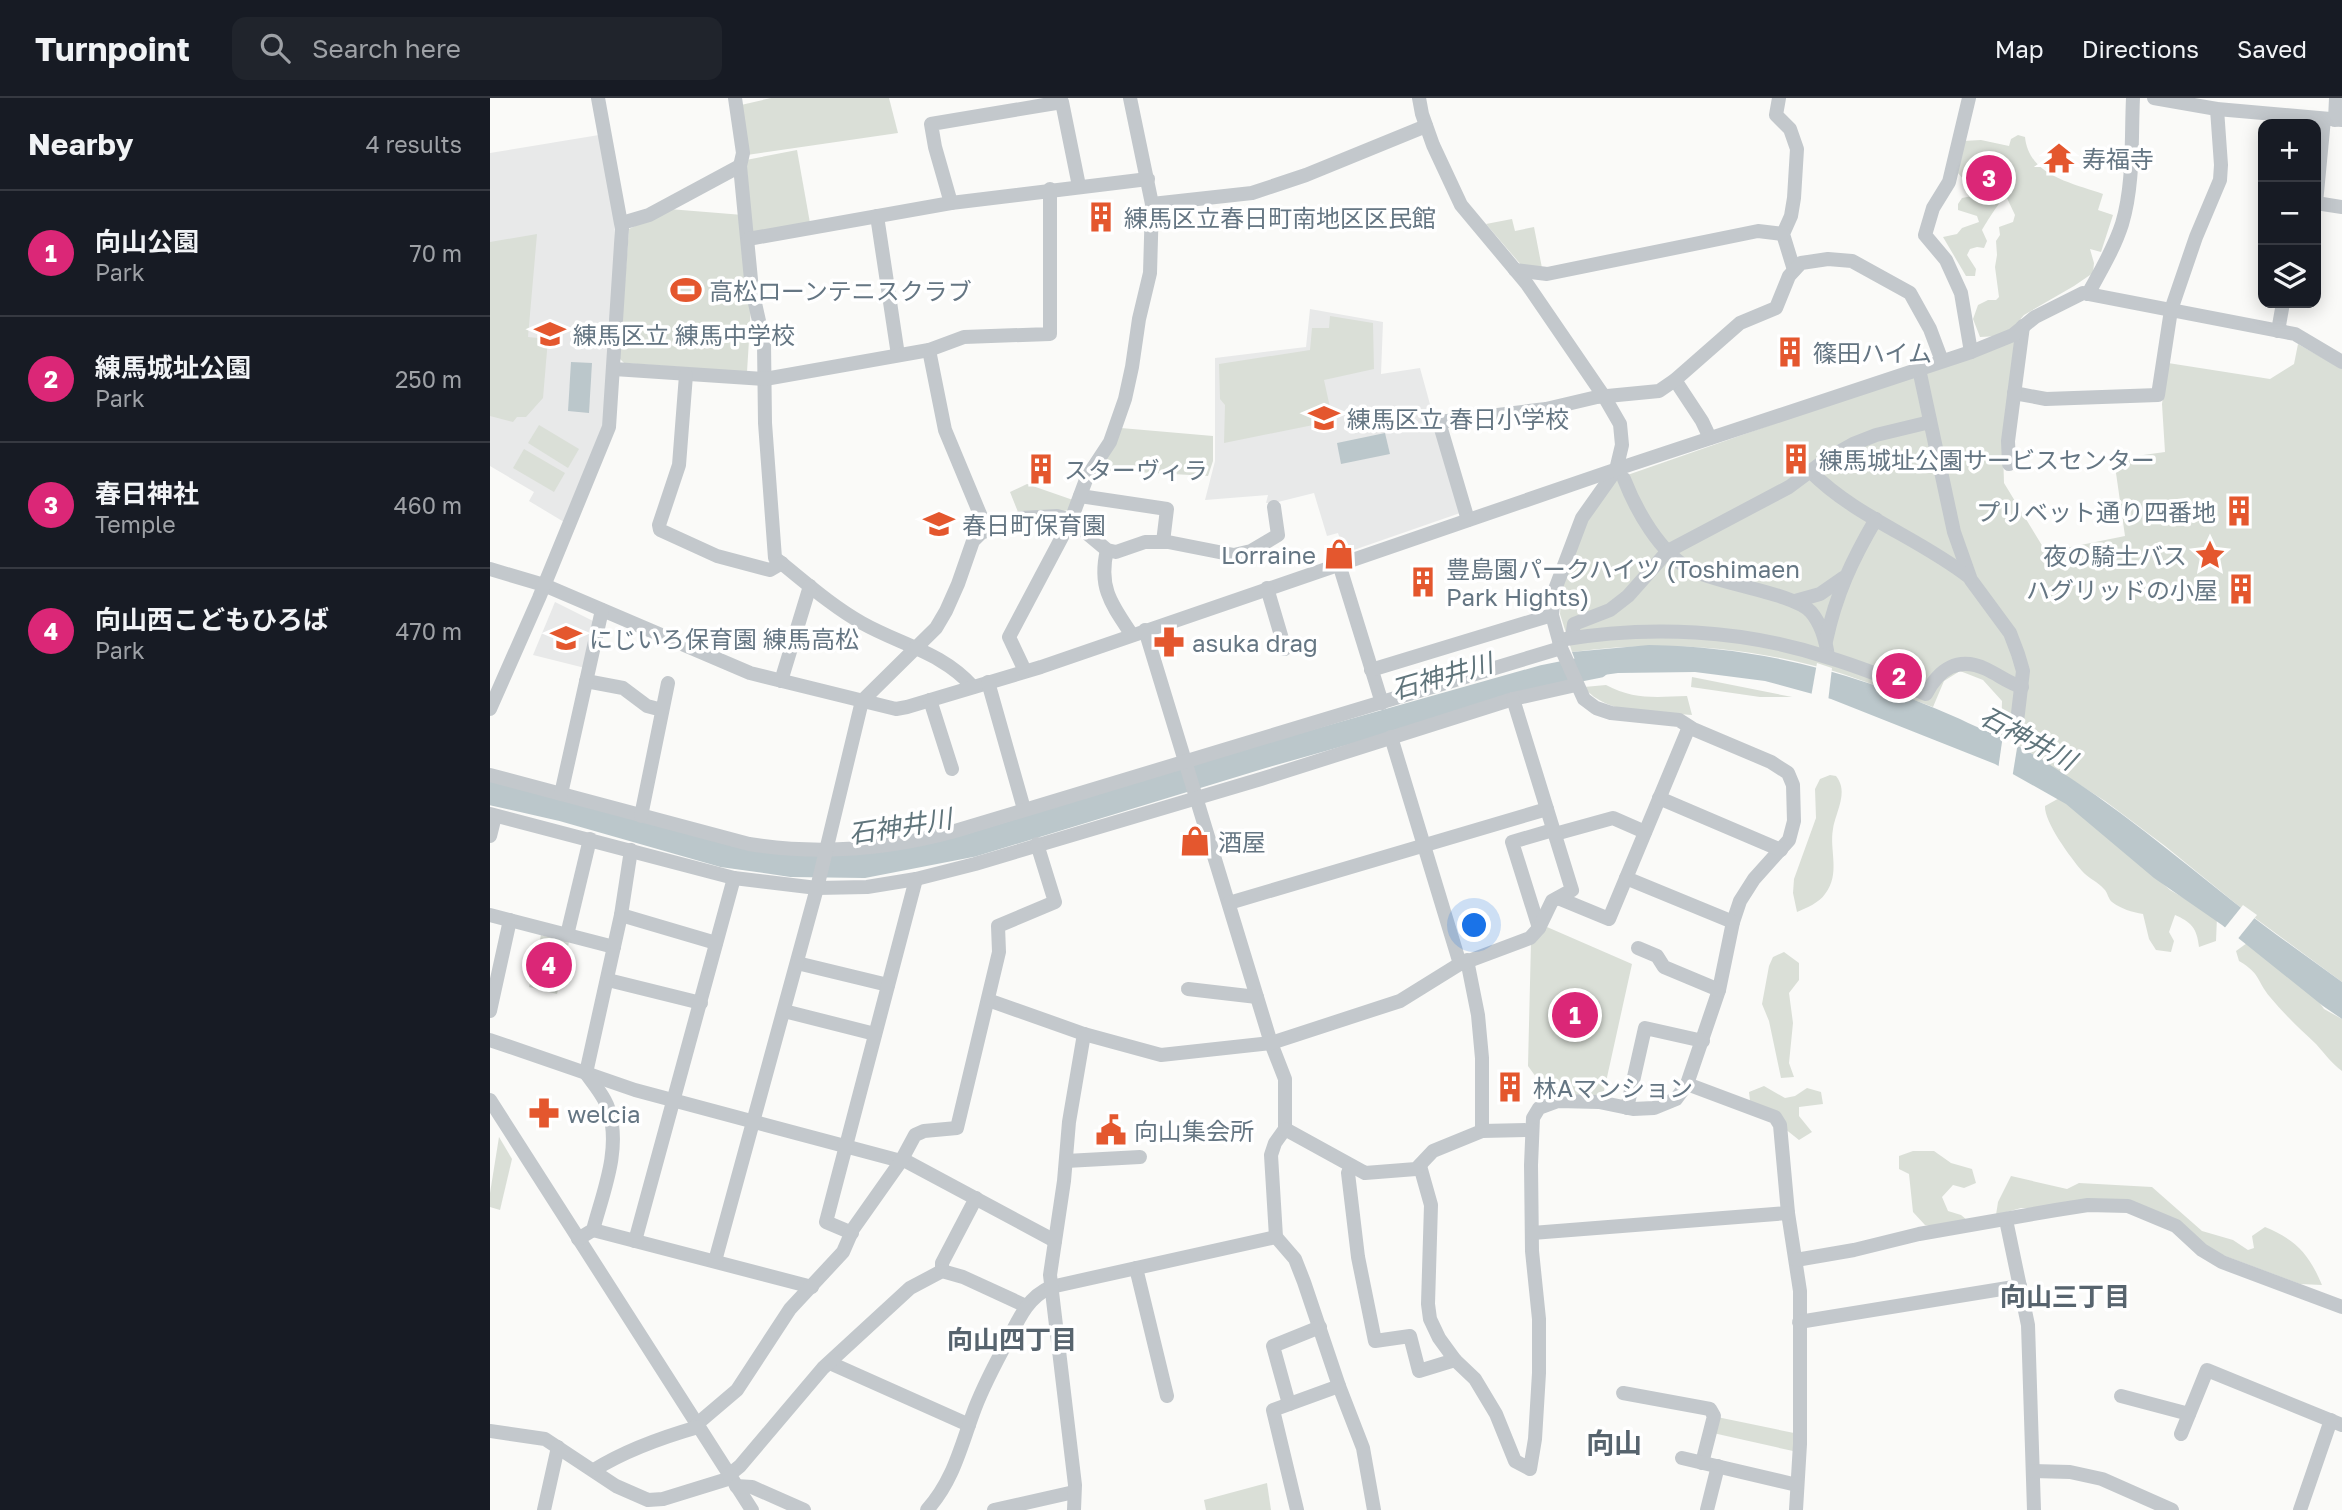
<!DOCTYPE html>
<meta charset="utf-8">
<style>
body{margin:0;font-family:"Golos Text","Noto Sans JP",sans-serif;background:#20242c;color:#f1f3f6}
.controls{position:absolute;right:21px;top:21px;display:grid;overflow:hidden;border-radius:14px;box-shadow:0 4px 18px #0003}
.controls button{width:63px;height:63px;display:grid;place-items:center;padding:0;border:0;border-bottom:2px solid #363941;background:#171b24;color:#f1f3f6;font:35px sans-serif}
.you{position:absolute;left:985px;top:828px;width:24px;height:24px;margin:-18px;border:5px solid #fff;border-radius:50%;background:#1a73e8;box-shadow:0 0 0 10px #1a73e833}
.badge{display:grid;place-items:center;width:46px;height:46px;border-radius:50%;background:#db2777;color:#fff;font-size:23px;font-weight:700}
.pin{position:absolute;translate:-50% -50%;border:4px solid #fff;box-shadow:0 2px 7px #0006}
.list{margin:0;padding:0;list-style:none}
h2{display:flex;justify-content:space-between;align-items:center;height:91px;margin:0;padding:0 28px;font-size:30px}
h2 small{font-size:23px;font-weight:400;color:#9ea1a6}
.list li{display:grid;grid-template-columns:46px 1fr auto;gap:21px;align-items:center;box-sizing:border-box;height:126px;padding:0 28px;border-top:2px solid #363941}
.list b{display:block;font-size:26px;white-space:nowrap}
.list p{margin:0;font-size:23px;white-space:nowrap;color:#9ea1a6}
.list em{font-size:23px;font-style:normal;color:#9ea1a6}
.icon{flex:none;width:38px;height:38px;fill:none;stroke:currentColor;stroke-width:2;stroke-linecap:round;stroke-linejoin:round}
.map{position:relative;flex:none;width:1852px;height:1412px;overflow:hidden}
header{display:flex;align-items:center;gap:42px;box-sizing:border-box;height:98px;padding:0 35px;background:#171b24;border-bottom:2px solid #363941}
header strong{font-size:33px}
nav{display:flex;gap:38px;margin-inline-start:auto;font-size:24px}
.search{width:490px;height:63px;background:#20242c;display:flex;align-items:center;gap:18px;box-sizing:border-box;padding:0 24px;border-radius:14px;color:#9ea1a6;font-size:26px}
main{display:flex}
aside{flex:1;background:#171b24}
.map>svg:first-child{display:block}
.built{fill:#e8e9e9}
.green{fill:#dadfd7}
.water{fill:#bbc7cb}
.pier{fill:#fafaf8}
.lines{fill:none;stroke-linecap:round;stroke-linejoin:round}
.river{stroke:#bbc7cb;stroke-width:24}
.minor{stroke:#c3c8cc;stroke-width:14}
.labels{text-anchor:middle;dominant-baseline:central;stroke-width:7;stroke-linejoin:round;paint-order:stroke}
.poi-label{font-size:24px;fill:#657683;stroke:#fff;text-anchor:start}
.water-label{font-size:26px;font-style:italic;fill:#60757c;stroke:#fff}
.neighbourhood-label{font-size:26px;font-weight:bold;fill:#57646e;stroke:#fff}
.quarter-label{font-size:28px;font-weight:bold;fill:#57646e;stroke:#fff}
</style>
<header>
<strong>Turnpoint</strong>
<div class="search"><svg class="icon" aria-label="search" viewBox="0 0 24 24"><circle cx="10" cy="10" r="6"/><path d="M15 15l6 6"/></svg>Search here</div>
<nav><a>Map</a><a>Directions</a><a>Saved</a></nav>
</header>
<main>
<aside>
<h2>Nearby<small>4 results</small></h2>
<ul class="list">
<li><span class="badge">1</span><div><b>向山公園</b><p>Park</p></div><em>70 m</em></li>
<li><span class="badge">2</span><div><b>練馬城址公園</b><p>Park</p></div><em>250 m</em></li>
<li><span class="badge">3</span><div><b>春日神社</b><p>Temple</p></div><em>460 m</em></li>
<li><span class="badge">4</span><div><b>向山西こどもひろば</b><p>Park</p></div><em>470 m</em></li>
</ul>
</aside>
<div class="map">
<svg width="1852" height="1412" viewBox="0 0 1852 1412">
<rect width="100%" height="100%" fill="#fafaf8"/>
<!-- built -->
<g class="built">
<path d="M109,37L124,114L125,145L113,326L74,424L39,403L44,394L0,368V55Z"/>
<path d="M820,211L893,224L891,276L930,270L970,415L855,455L848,435L837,438L824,395L788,404L776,405L778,397L715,402L725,363V260L816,249Z"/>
<path d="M65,504L105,524L95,570L43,557Z"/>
</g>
<!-- green -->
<g class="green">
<path d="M281,0H399L408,35L257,57L251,7Z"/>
<path d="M1528,37L1535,39C1539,78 1582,85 1613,96L1608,112L1623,117L1611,154L1600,151L1604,165L1603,175L1584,188L1534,217L1521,232L1509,238L1490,239L1483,221L1488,207L1498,202H1506L1509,199L1505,169L1507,157L1506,143L1510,137L1509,129L1523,124L1525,117L1516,98C1511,101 1496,125 1492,132L1497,143L1494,150L1487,149L1480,151L1477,157L1486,171L1485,178H1476L1453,139L1467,136L1472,130L1489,124L1487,118L1468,112V106L1472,100L1482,98L1489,88L1505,91L1511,87L1512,75L1507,64L1491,62L1482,83L1473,81L1468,75L1473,43L1491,42L1519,48L1521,41Z"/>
<path d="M307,52L320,125L262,134L256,62Z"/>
<path d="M179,111L253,117L261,209L257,274L134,265L129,260L139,131Z"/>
<path d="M1022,121L1025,133L1044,129L1052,170L1032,168L996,126Z"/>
<path d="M47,136L38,239L58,241L53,300L36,319H27L23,324L0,318V144Z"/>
<path d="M840,218L883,225L884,271L834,282L843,323L734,345L735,307L730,301L729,266L820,252L822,230H839Z"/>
<path d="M1525,242L1513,353L1514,385L1556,454L1635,438L1624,361L1675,354L1672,306L1678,265L1780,281L1804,266L1808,246L1852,271V884L1750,809L1675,748L1615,703L1531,649L1511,640L1512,603L1493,582L1470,573L1454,583L1443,609C1403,595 1363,577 1321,567C1242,547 1163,543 1082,554L1070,516L1072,489L1099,419L1126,381Z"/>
<path d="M49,327L89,351L78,370L38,345Z"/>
<path d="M631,330L723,338V363L718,378L610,372Z"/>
<path d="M34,351L75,375L64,394L23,370Z"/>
<path d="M537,386L583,402L580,411C569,417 543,412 528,414L520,394Z"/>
<path d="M1202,579L1302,599H1270L1201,589Z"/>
<path d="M1116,587C1144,602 1166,599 1197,598L1202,617C1168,614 1116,618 1094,589Z"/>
<path d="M1340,677L1346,678C1359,694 1346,713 1343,731C1339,752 1351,776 1335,796C1329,805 1316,810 1307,814L1303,795L1304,781L1326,720L1325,691L1330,681Z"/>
<path d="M1573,698L1680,792L1727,819L1726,843L1709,849C1707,830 1701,824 1685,817L1679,834L1684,843L1681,854L1666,852L1659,841L1653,816C1642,814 1631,811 1622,804C1618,801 1618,795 1614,791C1608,784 1598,780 1592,773C1581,760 1554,724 1555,708Z"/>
<path d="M1057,829L1142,866L1112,1002L1048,1007L1046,979L1038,968L1041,844Z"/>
<path d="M51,837L79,844L67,896L39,889Z"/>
<path d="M1757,845L1817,887L1834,911L1852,921V973C1841,965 1835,956 1826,946C1810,931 1794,916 1780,899C1766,882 1771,876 1749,863L1746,853Z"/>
<path d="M1294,854L1309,865V882L1299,895L1303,925L1299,965L1304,979L1291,980L1279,923L1272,906L1279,868L1283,859Z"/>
<path d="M1274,988L1295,1000L1305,998L1317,990L1331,994L1333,1006L1309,1009V1018L1322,1034L1309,1042L1260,1003L1259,994Z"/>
<path d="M9,1039L22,1061L10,1112L0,1109V1095Z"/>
<path d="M1423,1053H1444L1461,1065L1482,1071L1486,1085L1474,1090L1463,1087L1452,1099L1458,1113L1471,1117L1478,1123L1454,1130L1435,1127L1423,1114L1419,1076L1409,1071V1058Z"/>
<path d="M1521,1078L1577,1091L1589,1085L1662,1089L1712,1133L1743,1142L1758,1152L1764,1150L1762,1138L1775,1129C1806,1142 1819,1156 1832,1187L1810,1186L1711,1149L1645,1111L1531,1110L1506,1117L1508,1104Z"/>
<path d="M1227,1319L1304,1335L1303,1353L1223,1335Z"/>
<path d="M777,1385L781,1412H716L714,1402Z"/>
</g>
<!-- water -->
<g class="water">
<path d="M81,264L102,265L99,315L78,313Z"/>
<path d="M895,335L900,356L851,366L847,345Z"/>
<path d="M1159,547C1273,549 1366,575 1470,621C1490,631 1513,639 1532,650C1611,695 1679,753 1750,809C1783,835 1818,859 1852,884V921L1833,908L1732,827L1664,780L1576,706L1505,666L1341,601L1275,583L1205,574L1128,575L1092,580L1082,554Z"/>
</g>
<!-- pier -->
<g class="pier">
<path d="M1327,565L1342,570L1338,604L1321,599Z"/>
<path d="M1513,637L1528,644L1522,681L1508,672Z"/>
<path d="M1753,807L1767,817L1746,843L1733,832Z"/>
</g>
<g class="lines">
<!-- river -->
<path class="river" d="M0,695L71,711L232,757L302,767L374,768L482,747L774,658L1053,579L1108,568"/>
<!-- minor -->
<g class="minor">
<path d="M245,0L253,55L250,68L262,192L274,245L275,325L285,460C313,482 340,507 372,525C411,547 452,554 483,589"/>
<path d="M929,0L932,16L943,47L971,107L1037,186L1115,300L1130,326L1132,347L1126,372L1092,420L1064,494L1062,517L1071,550L1094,601L1106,610L1121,615L1189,622L1203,631L1281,664L1298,675L1303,687L1304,723L1299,742L1264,781L1250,803L1243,824L1229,892L1197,986L1186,1001L1164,1010L1143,1011L1109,1004L1068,1003L1049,1010L1043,1020L1041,1067L1042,1153L1049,1221V1275L1045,1341L1040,1371L1025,1363L1006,1316L985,1281L965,1262L949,1240L940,1221L938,1206L941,1107L930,1068"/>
<path d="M1289,0L1286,17L1300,31L1307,51L1304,100L1301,118L1293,136L1304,172"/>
<path d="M1479,0L1459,84L1443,110L1435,137L1456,162L1471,195L1481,254"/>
<path d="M1664,0L1727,11L1852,22"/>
<path d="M1845,22L1846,0"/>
<path d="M461,105L445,49L441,26L572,4L589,88"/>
<path d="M1826,105L1834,21"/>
<path d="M1826,105L1852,109"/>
<path d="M662,106L762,95L816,77L936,28"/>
<path d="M387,118L408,257"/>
<path d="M132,125L159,117L250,68"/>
<path d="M258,141L461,105L658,81"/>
<path d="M1025,172L1057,176L1268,133L1293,136"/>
<path d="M1598,196C1610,174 1624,151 1632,126C1644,86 1641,42 1643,0"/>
<path d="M1788,233L1793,205"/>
<path d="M439,252L455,332L497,433"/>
<path d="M124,271L275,281L439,252L474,239L560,236V91"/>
<path d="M1429,271L1464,434L1481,482L1520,535L1528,556L1533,573L1526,632"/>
<path d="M196,277L189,367L169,427L170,432L227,458L280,472L292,465"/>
<path d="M1185,282L1212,323L1220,340"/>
<path d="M1524,295L1556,301L1668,297L1681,212L1706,139L1730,82L1731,67L1727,11"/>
<path d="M1519,366L1518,343L1533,228"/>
<path d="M1321,374C1366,419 1429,440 1479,479"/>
<path d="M1134,381C1146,412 1170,455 1200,471C1228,486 1304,495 1321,514C1332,527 1336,543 1338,559"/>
<path d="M590,398L677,411L673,444"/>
<path d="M978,422L949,324L1056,311L1107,299L1169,293L1185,282L1250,225L1286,210L1299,178L1311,165L1338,161L1362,163L1420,195L1440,231L1452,263"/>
<path d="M617,452C608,490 622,507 642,537"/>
<path d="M849,466L892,605"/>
<path d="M0,471L54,487L260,575L406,611L417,609L551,569L1130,370L1481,254L1523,237L1545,219L1593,195L1805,236L1852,264"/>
<path d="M777,490L795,551"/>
<path d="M1305,503L1330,496L1353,480"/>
<path d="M655,532L781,945L795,981V1031L785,1045L781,1057L786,1139L805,1161L814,1184L849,1288L873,1350L884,1412"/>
<path d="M1082,540L1084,526L1120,512L1138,498L1178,453L1299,389L1338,360L1363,346L1386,337L1440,324"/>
<path d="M1069,542C1159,527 1253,531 1340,560C1373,570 1405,583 1436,596C1449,571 1468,558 1496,571C1509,577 1518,585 1532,589"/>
<path d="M1336,543C1346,496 1362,462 1386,421"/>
<path d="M881,572L1062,517"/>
<path d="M535,573L519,539L581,422L597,379L620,344L635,301L642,269L649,221L660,175L662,106L640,0"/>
<path d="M96,583L133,590L157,608L172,612"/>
<path d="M291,583L320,488"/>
<path d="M498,584L534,711"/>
<path d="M440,602L462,671"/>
<path d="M0,611L49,500L119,329L132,131L108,0"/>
<path d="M901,639L970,866"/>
<path d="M0,677L259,746C329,757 396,752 465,733L1071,550"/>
<path d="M71,696L112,512"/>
<path d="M1169,700L1291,752"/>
<path d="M0,716L244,780L327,790L377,789L426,781L485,766L771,681L1023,601L1086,587"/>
<path d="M151,718L178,585"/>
<path d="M1065,736L1123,720L1155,734"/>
<path d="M0,738L5,718"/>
<path d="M1136,780L1243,824"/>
<path d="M1068,800L1119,821L1199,629"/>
<path d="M739,805L1057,711"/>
<path d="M0,817L124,849"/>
<path d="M131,817L226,845"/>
<path d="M1049,830L1022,744L1063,732"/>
<path d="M77,837L100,741"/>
<path d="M1148,850L1167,858L1174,869L1229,892"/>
<path d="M977,862L988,917L992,960V1033"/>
<path d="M307,865L398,887"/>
<path d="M118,882L211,905"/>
<path d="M698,891L767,899"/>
<path d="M498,902L594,936L671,957L781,945L910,903L968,867L1040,840L1049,830L1062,803L1082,792L1023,601"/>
<path d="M0,913L20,822"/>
<path d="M294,913L385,936"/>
<path d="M0,942L145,992L411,1063"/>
<path d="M1197,986L1285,1019L1290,1027L1298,1115L1310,1193V1346L1306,1412"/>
<path d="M0,1002L262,1412"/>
<path d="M1137,1010L1155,930L1213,943"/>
<path d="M795,1031L875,1075L926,1071L943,1053L992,1033L1042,1032"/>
<path d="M412,1061L565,1143"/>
<path d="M576,1063L650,1059"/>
<path d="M861,1068L858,1075L868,1159L885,1243L920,1238L929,1273L965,1262"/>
<path d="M1516,1122L1538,1227L1544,1412"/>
<path d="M103,1132L322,1189"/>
<path d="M362,1135L336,1124L426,781"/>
<path d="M1042,1135L1298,1115"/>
<path d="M88,1141L103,1132C113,1094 131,1052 119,1013C116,1000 104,987 96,975L131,817L141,752"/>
<path d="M145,1143L244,780"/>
<path d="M1306,1162L1364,1152L1429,1136L1566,1112L1598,1107L1638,1108L1686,1128L1712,1152L1732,1164L1852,1209"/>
<path d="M225,1163L327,790L372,603L446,530L456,513L468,486L483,443L491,435L530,420L567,418L581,422L617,452L626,454L655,444H678L744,457L761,453L788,437L784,409"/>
<path d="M646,1170L677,1298"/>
<path d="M452,1173V1165L486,1100"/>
<path d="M1309,1224L1530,1188"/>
<path d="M340,1265L479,1327"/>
<path d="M1133,1295L1220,1311L1224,1318L1212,1365"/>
<path d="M1631,1298L1699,1316"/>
<path d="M799,1306L783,1248L830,1229"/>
<path d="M207,1326L247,1292L300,1211L353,1154L363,1131L411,1063L425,1037L434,1033L467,1030L509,854L508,828L565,804L547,746"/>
<path d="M0,1333L55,1341L126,1388L158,1402L173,1401L241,1380"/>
<path d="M1691,1336L1717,1272L1852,1327"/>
<path d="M1192,1360L1307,1387"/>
<path d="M104,1372C136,1352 173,1339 208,1329"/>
<path d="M1543,1373L1580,1374L1612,1381L1682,1412"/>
<path d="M239,1377L250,1368L333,1270L420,1190L452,1173L473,1179L536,1208"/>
<path d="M246,1388L262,1389L314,1412"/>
<path d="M54,1412L68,1349"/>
<path d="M437,1412C464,1382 471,1347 485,1310C494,1287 506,1264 518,1242C529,1220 538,1199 561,1189L786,1139"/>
<path d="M504,1412L584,1394"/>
<path d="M584,1412L585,1387L560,1177L574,1083L579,1024L594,936"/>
<path d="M807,1412L783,1312L849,1288"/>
<path d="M1217,1412L1228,1368"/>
<path d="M1810,1412L1841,1322"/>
</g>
</g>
<!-- icons -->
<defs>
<g id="temple-bare" transform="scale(2.415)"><path d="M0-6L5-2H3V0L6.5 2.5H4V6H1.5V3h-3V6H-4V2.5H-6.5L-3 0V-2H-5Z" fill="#e4572e" stroke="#fff" stroke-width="2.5" paint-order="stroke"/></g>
<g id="building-bare" transform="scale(2.415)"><path d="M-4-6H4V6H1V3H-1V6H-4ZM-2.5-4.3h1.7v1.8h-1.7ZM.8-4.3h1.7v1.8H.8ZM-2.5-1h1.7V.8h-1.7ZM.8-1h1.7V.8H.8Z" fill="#e4572e" stroke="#fff" stroke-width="2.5" paint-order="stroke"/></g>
<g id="stadium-bare" transform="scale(2.415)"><path d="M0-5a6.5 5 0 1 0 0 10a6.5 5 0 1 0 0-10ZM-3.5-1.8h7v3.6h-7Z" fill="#e4572e" stroke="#fff" stroke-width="2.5" paint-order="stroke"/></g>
<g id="school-bare" transform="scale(2.415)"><path d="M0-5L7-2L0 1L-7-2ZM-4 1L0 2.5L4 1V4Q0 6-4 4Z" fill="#e4572e" stroke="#fff" stroke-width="2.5" paint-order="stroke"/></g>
<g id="shop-bare" transform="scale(2.415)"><path d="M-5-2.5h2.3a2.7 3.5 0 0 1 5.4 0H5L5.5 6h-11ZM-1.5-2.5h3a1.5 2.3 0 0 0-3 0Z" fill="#e4572e" stroke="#fff" stroke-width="2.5" paint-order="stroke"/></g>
<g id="sight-bare" transform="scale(2.415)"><path d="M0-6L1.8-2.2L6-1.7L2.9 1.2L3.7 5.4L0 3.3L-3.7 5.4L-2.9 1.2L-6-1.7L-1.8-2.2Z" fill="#e4572e" stroke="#fff" stroke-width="2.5" paint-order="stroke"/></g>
<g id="pharmacy-bare" transform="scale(2.415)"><path d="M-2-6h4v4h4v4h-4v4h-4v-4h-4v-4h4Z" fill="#e4572e" stroke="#fff" stroke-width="2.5" paint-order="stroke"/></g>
<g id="civic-bare" transform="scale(2.415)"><path d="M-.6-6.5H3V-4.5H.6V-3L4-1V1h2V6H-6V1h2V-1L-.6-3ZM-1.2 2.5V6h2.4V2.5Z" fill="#e4572e" stroke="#fff" stroke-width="2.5" paint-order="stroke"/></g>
</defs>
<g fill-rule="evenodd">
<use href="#temple-bare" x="1569" y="60"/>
<use href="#building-bare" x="611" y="119"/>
<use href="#stadium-bare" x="196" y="192"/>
<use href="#school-bare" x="60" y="236"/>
<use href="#building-bare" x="1300" y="254"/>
<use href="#school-bare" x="834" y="320"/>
<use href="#building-bare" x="1306" y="361"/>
<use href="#building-bare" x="551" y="371"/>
<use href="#building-bare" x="1749" y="413"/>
<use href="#school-bare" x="449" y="426"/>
<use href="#shop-bare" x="849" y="456"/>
<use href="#sight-bare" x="1720" y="457"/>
<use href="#building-bare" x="933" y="484"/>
<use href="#building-bare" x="1751" y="491"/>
<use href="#school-bare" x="76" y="540"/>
<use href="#pharmacy-bare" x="679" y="544"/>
<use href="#shop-bare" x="705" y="743"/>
<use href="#building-bare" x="1020" y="989"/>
<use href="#pharmacy-bare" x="54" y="1015"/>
<use href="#civic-bare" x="621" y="1032"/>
</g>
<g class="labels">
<!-- poi labels -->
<g class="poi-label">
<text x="1592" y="60">寿福寺</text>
<text x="634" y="119">練馬区立春日町南地区区民館</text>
<text x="219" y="192">高松ローンテニスクラブ</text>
<text x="83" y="236">練馬区立 練馬中学校</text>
<text x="1323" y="254">篠田ハイム</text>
<text x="857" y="320">練馬区立 春日小学校</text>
<text x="1329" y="361">練馬城址公園サービスセンター</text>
<text x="574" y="371">スターヴィラ</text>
<text x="1726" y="413" text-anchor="end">プリベット通り四番地</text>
<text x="472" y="426">春日町保育園</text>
<text x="826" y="456" text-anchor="end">Lorraine</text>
<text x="1697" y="457" text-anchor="end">夜の騎士バス</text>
<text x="956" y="470">豊島園パークハイツ (Toshimaen<tspan x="956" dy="28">Park Hights)</tspan></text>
<text x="1728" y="491" text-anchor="end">ハグリッドの小屋</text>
<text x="99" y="540">にじいろ保育園 練馬高松</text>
<text x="702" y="544">asuka drag</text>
<text x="728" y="743">酒屋</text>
<text x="1043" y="989">林Aマンション</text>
<text x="77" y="1015">welcia</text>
<text x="644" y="1032">向山集会所</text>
</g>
<!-- water labels -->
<g class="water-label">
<text transform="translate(952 578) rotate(-16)">石神井川</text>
<text transform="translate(1538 640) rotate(28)">石神井川</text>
<text transform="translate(410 728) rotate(-9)">石神井川</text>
</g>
<!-- neighbourhood labels -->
<g class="neighbourhood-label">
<text x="1575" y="1198">向山三丁目</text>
<text x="522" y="1241">向山四丁目</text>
</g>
<!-- quarter labels -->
<g class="quarter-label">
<text x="1124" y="1344">向山</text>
</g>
</g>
</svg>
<div class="controls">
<button>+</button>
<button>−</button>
<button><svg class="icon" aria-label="layers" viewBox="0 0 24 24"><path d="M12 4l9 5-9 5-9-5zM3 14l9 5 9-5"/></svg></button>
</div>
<div class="you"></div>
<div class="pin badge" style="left:1085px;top:917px">1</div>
<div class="pin badge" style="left:1409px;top:578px">2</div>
<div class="pin badge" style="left:1499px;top:80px">3</div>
<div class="pin badge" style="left:59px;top:867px">4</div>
</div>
</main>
